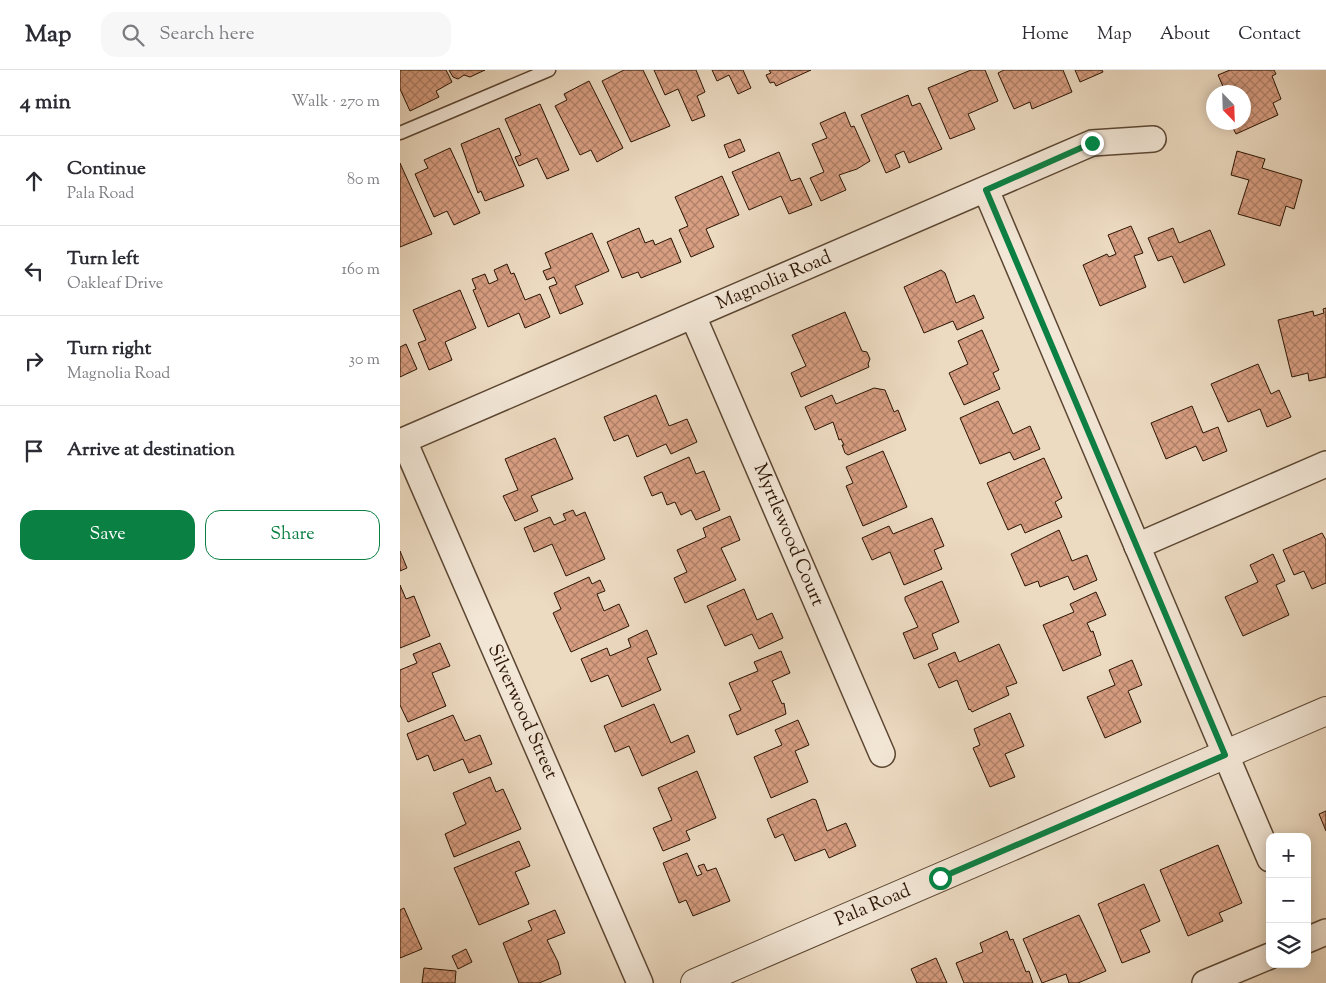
<!DOCTYPE html>
<meta charset="utf-8">
<style>
body{margin:0;font-family:"Sorts Mill Goudy",serif;background:#f7f7f7;color:#2b2b33}
.controls{position:absolute;right:15px;bottom:15px;display:grid;overflow:hidden;border-radius:10px;box-shadow:0 2px 12px #0003}
.controls button{width:45px;height:45px;display:grid;place-items:center;padding:0;border:0;border-bottom:1px solid #e1e1e2;background:#fff;color:#2b2b33;font:25px sans-serif}
.compass{position:absolute;left:806px;top:15px;width:45px;height:45px;border-radius:50%;background:#fff;box-shadow:0 2px 12px #0003;rotate:157deg}
.stop{position:absolute;width:15px;height:15px;margin:-11px;border:4px solid #0b8043;border-radius:50%;background:#fff}
.stop.end{background:#0b8043;border-color:#fff;box-shadow:0 1px 5px #0008}
.list{margin:0;padding:0;list-style:none}
h2{display:flex;justify-content:space-between;align-items:center;height:65px;margin:0;padding:0 20px;font-size:21px}
h2 small{font-size:16px;font-weight:400;color:#7c7c81}
.list li{display:grid;grid-template-columns:32px 1fr auto;gap:15px;align-items:center;box-sizing:border-box;height:90px;padding:0 20px;border-top:1px solid #e1e1e2}
.list b{display:block;font-size:19px;white-space:nowrap}
.list p{margin:0;font-size:16px;white-space:nowrap;color:#7c7c81}
.list em{font-size:16px;font-style:normal;color:#7c7c81}
.actions{display:flex;gap:10px;padding:15px 20px}
.actions a{flex:1;padding:11px 0;border:1px solid #0b8043;border-radius:15px;text-align:center;font-size:18px;color:#0b8043}
.actions .main{background:#0b8043;color:#fff}
.icon{flex:none;width:28px;height:28px;fill:none;stroke:currentColor;stroke-width:2;stroke-linecap:round;stroke-linejoin:round}
.map{position:relative;flex:none;width:926px;height:913px;overflow:hidden}
header{display:flex;align-items:center;gap:30px;box-sizing:border-box;height:70px;padding:0 25px;background:#fff;border-bottom:1px solid #e1e1e2}
header strong{font-size:24px}
nav{display:flex;gap:28px;margin-inline-start:auto;font-size:18px}
.search{width:350px;height:45px;background:#f7f7f7;display:flex;align-items:center;gap:12px;box-sizing:border-box;padding:0 18px;border-radius:15px;color:#7c7c81;font-size:19px}
main{display:flex}
aside{flex:1;background:#fff}
.map>svg:first-child{display:block}
.building{fill:url(#building-cross-hatch);stroke:#2b1403}
.lines{fill:none;stroke-linecap:round;stroke-linejoin:round}
.service-casing{stroke:#5b4632;stroke-width:15}
.minor-casing{stroke:#5b4632;stroke-width:28}
.tertiary-casing{stroke:#5b4632;stroke-width:30}
.service{stroke:#f3e7d7;stroke-width:12}
.minor{stroke:#f3e7d7;stroke-width:25}
.tertiary{stroke:#f3e7d7;stroke-width:28}
.route{stroke:#0b8043;stroke-width:6}
.labels{text-anchor:middle;dominant-baseline:central;stroke-width:4;stroke-linejoin:round;paint-order:stroke}
.street-label{font-size:19px;fill:#2b1403;stroke:#f3e7d7}
</style>
<header>
<strong>Map</strong>
<div class="search"><svg class="icon" aria-label="search" viewBox="0 0 24 24"><circle cx="10" cy="10" r="6"/><path d="M15 15l6 6"/></svg>Search here</div>
<nav><a>Home</a><a>Map</a><a>About</a><a>Contact</a></nav>
</header>
<main>
<aside>
<h2>4 min<small>Walk · 270 m</small></h2>
<ul class="list">
<li><svg class="icon" aria-label="ahead" viewBox="0 0 24 24"><path d="M12 20V5M6 11l6-6 6 6"/></svg><div><b>Continue</b><p>Pala Road</p></div><em>80 m</em></li>
<li><svg class="icon" aria-label="left" viewBox="0 0 24 24"><path d="M17 20v-9H6M10 6l-5 5 5 5"/></svg><div><b>Turn left</b><p>Oakleaf Drive</p></div><em>160 m</em></li>
<li><svg class="icon" aria-label="right" viewBox="0 0 24 24"><path d="M7 20v-9h11M14 6l5 5-5 5"/></svg><div><b>Turn right</b><p>Magnolia Road</p></div><em>30 m</em></li>
<li><svg class="icon" aria-label="arrive" viewBox="0 0 24 24"><path d="M6 21V4h12l-3 4 3 4H6"/></svg><div><b>Arrive at destination</b></div></li>
</ul>
<div class="actions"><a class="main">Save</a><a>Share</a></div>
</aside>
<div class="map">
<svg width="926" height="913" viewBox="0 0 926 913">
<defs>
<pattern id="building-cross-hatch" width="8" height="8" patternUnits="userSpaceOnUse" patternTransform="scale(1.25)"><rect width="8" height="8" fill="#d89e82"/><path d="M0 0l8 8M0 8l8-8" fill="none" stroke="#af8068"/></pattern>
</defs>
<rect width="100%" height="100%" fill="#ecdac1"/>
<filter id="stains"><feTurbulence type="fractalNoise" baseFrequency=".004" numOctaves="4"/><feColorMatrix values="0 0 0 0 .2 0 0 0 0 .09 0 0 0 0 .02 0 0 0 .5 -.17"/></filter>
<radialGradient id="worn" r=".72"><stop offset=".6" stop-color="#630" stop-opacity="0"/><stop offset="1" stop-color="#630" stop-opacity=".3"/></radialGradient>
<!-- building -->
<g class="building">
<path d="M0,0H46L52,12L36,21L39,27L10,41L0,19Z"/>
<path d="M49,0H85L70,7L64,5L58,9L53,7Z"/>
<path d="M224,0H243L270,56L231,72L202,11Z"/>
<path d="M254,0H296L305,22L297,26L305,46L292,51L278,19L265,25Z"/>
<path d="M312,0H343L351,18L338,24L329,5L317,11Z"/>
<path d="M369,0H411L376,16L374,12L370,13L366,5L371,3Z"/>
<path d="M571,0H585L598,31L568,44L575,59L550,69L528,18Z"/>
<path d="M604,0H663L672,22L632,39L630,32L614,39L598,3Z"/>
<path d="M675,0H702L703,2L680,12Z"/>
<path d="M830,0H874L876,4L872,6L881,29L873,33L878,45L836,64L830,52H844V22H822L825,21L818,5Z"/>
<path d="M189,11L223,78L197,92L191,80L180,85L155,36L167,30L164,24Z"/>
<path d="M508,25L512,36L520,33L542,79L509,93L504,81L495,85L500,97L486,103L461,45Z"/>
<path d="M140,34L169,100L147,109L137,88L119,96L115,87L121,85L105,49Z"/>
<path d="M445,42L451,57L454,56L470,91L457,99L439,105L446,120L421,131L410,108L424,102L412,74L427,68L420,53Z"/>
<path d="M99,58L124,116L85,131L81,121L78,123L61,74Z"/>
<path d="M340,69L345,81L329,88L324,75Z"/>
<path d="M50,78L80,143L54,155L47,141L34,147L15,104L28,98L24,90Z"/>
<path d="M837,81L865,89L862,98L902,110L894,139L886,136L880,156L838,144L849,110L831,105Z"/>
<path d="M379,82L391,111L400,108L412,135L389,144L381,126L349,140L332,102Z"/>
<path d="M0,93L32,164L0,177Z"/>
<path d="M322,106L339,145L306,159L314,177L291,187L279,160L288,156L275,127Z"/>
<path d="M731,156L743,183L734,186L746,217L700,236L683,195L707,184L709,187L716,184L708,165Z"/>
<path d="M239,158L245,173L253,170L255,175L271,168L281,192L241,208L238,202L222,208L207,172Z"/>
<path d="M773,158L779,173L810,160L825,195L784,213L772,186L758,191L748,168Z"/>
<path d="M192,163L209,201L175,216L183,234L160,244L149,217L157,214L154,207L147,210L143,201L151,198L145,183Z"/>
<path d="M107,194L111,204L114,203L125,230L140,224L150,247L125,258L119,243L88,257L73,220L76,219L72,209L85,204L89,214L98,210L94,200Z"/>
<path d="M541,200L545,203L556,233L574,225L584,248L557,260L553,251L524,263L504,217Z"/>
<path d="M60,220L76,258L45,272L52,290L29,300L18,273L26,270L13,240Z"/>
<path d="M926,238V307L909,311L908,303L892,307L878,250L913,241L914,246L924,243L923,239Z"/>
<path d="M445,242L462,281L467,282L470,289L468,294L469,297L401,327L391,303L406,296L392,265Z"/>
<path d="M582,260L599,300L593,303L600,319L564,335L549,303L568,294L558,271Z"/>
<path d="M6,274L17,299L0,307V277Z"/>
<path d="M858,294L871,324L879,320L891,347L867,357L860,339L828,352L811,314Z"/>
<path d="M474,318L485,320L494,342L498,340L506,360L448,385L445,383L442,375H444L441,369L439,370L433,352L415,360L405,337L432,325L436,334Z"/>
<path d="M256,325L269,356L287,349L297,372L271,384L266,374L237,387L228,365L214,371L204,347Z"/>
<path d="M598,331L613,364L630,356L640,379L614,390L610,382L580,394L560,348Z"/>
<path d="M792,336L803,363L818,357L827,381L803,391L796,376L766,389L751,353Z"/>
<path d="M155,368L173,409L131,426L138,441L115,451L103,426L118,420L105,389Z"/>
<path d="M483,381L507,437L463,456L446,416L453,413L446,397Z"/>
<path d="M289,387L296,404L304,401L320,440L296,450L291,440L281,445L275,432L267,435L262,422L252,426L244,407Z"/>
<path d="M644,388L662,428L655,432L662,447L625,463L621,454L608,460L587,413Z"/>
<path d="M173,440L176,446L185,442L205,489L166,506L152,474L134,482L124,458L150,447L154,455L166,450L163,444Z"/>
<path d="M330,446L340,470L321,478L336,510L285,533L274,508L287,502L277,480L306,467L303,458Z"/>
<path d="M532,448L544,476L534,480L542,499L504,515L490,482L472,490L462,468L489,456L493,464Z"/>
<path d="M659,460L672,491L687,485L697,510L674,520L668,506L640,517L638,511L625,516L611,484Z"/>
<path d="M922,463L926,470V513L912,519L904,501L894,505L883,480Z"/>
<path d="M0,481L7,498L0,501Z"/>
<path d="M873,484L885,511L876,515L889,545L843,566L825,527L858,512L850,495Z"/>
<path d="M189,507L192,514L200,510L205,521L197,524L204,541L219,534L229,556L171,582L153,543L161,539L154,523Z"/>
<path d="M542,511L559,552L532,564L538,579L514,589L503,563L518,557L505,530V527Z"/>
<path d="M0,515L6,529L14,526L30,566L0,578Z"/>
<path d="M344,519L357,550L372,543L383,568L359,579L352,564L325,576L307,536Z"/>
<path d="M696,522L706,545L687,553L691,562L693,561L701,585L663,601L643,555L674,542L670,534Z"/>
<path d="M247,560L257,584L247,588L261,620L222,637L208,605L191,612L181,589L207,578L210,586L231,577L228,569Z"/>
<path d="M40,573L50,596L32,603L46,636L8,652L0,635V600L17,593L13,584Z"/>
<path d="M599,574L617,613L606,617L609,625L572,642L570,639L569,640L557,610L539,618L528,594L555,582L559,592Z"/>
<path d="M381,581L390,603L372,611L382,634L384,633L386,644L337,665L329,645L341,640L329,613L358,601L354,592Z"/>
<path d="M732,590L742,615L728,621L741,652L705,668L687,627L715,615L709,600Z"/>
<path d="M254,634L271,673L288,665L295,682L242,706L229,676L215,682L204,656Z"/>
<path d="M610,643L624,676L605,684L615,707L590,717L573,678L580,675L574,659Z"/>
<path d="M53,645L65,671L80,665L92,694L69,703L63,689L34,701L28,685L17,690L7,664Z"/>
<path d="M398,650L409,675L395,681L408,712L371,728L354,687L382,675L375,660Z"/>
<path d="M297,701L316,748L286,761L290,770L263,781L253,758L272,750L258,718Z"/>
<path d="M90,707L96,722L103,719L121,759L54,787L45,764L66,754L53,723Z"/>
<path d="M413,729L416,730L427,761L446,753L456,776L429,788L425,779L395,791L383,764L375,768L367,749Z"/>
<path d="M926,741V761L919,744Z"/>
<path d="M119,771L130,796L115,802L129,834L79,855L54,798Z"/>
<path d="M818,775L842,833L819,843L823,851L788,866L760,800Z"/>
<path d="M287,783L297,806L302,804L298,796L304,794L307,801L316,798L330,831L293,846L286,830L279,833L263,793Z"/>
<path d="M744,814L760,851L740,860L750,882L722,893L698,834Z"/>
<path d="M4,838L22,879L0,888V840Z"/>
<path d="M155,840L165,863L147,870L158,892L161,904L139,913H119L103,873L132,860L128,851Z"/>
<path d="M679,845L706,901L678,913H669L666,904L642,913L623,869Z"/>
<path d="M607,861L610,870L613,869L626,902L629,901L633,913H564L556,893L583,882L580,873Z"/>
<path d="M66,879L72,892L58,899L52,886Z"/>
<path d="M536,888L547,913H517L511,899Z"/>
<path d="M24,898L56,901L55,913H22Z"/>
</g>
<g class="lines">
<!-- service casing -->
<g class="service-casing">
<path id="service" d="M0,63L149,0"/>
</g>
<!-- minor casing -->
<g class="minor-casing">
<g id="minor">
<path d="M586,120L870,789"/>
<path d="M293,246L482,684"/>
<path d="M4,371L240,913"/>
<path d="M0,372L692,73L753,69"/>
<path d="M737,476L926,394"/>
<path d="M907,870L926,862"/>
<path d="M805,913L870,886"/>
</g>
</g>
<!-- tertiary casing -->
<g class="tertiary-casing">
<path id="tertiary" d="M295,913L926,641"/>
</g>
<!-- service -->
<use href="#service" class="service"/>
<!-- minor -->
<use href="#minor" class="minor"/>
<!-- tertiary -->
<use href="#tertiary" class="tertiary"/>
</g>
<g class="lines">
<!-- route -->
<path class="route" d="M540,808L825,685L586,120L692,73"/>
</g>
<g class="labels">
<!-- street labels -->
<g class="street-label">
<text transform="translate(374 211) rotate(-23)">Magnolia Road</text>
<text transform="translate(388 465) rotate(67)">Myrtlewood Court</text>
<text transform="translate(122 642) rotate(66)">Silverwood Street</text>
<text transform="translate(473 836) rotate(-23)">Pala Road</text>
</g>
</g>
<rect width="100%" height="100%" filter="url(#stains)"/>
<rect width="100%" height="100%" fill="url(#worn)"/>
</svg>
<div class="controls">
<button>+</button>
<button>−</button>
<button><svg class="icon" aria-label="layers" viewBox="0 0 24 24"><path d="M12 4l9 5-9 5-9-5zM3 14l9 5 9-5"/></svg></button>
</div>
<svg class="compass" viewBox="-18 -18 36 36"><path d="M0-13l5 13h-10z" fill="#e53935"/><path d="M0 13l5-13h-10z" fill="#7c7c81"/></svg>
<div class="stop" style="left:540px;top:808px"></div>
<div class="stop end" style="left:692px;top:73px"></div>
</div>
</main>
